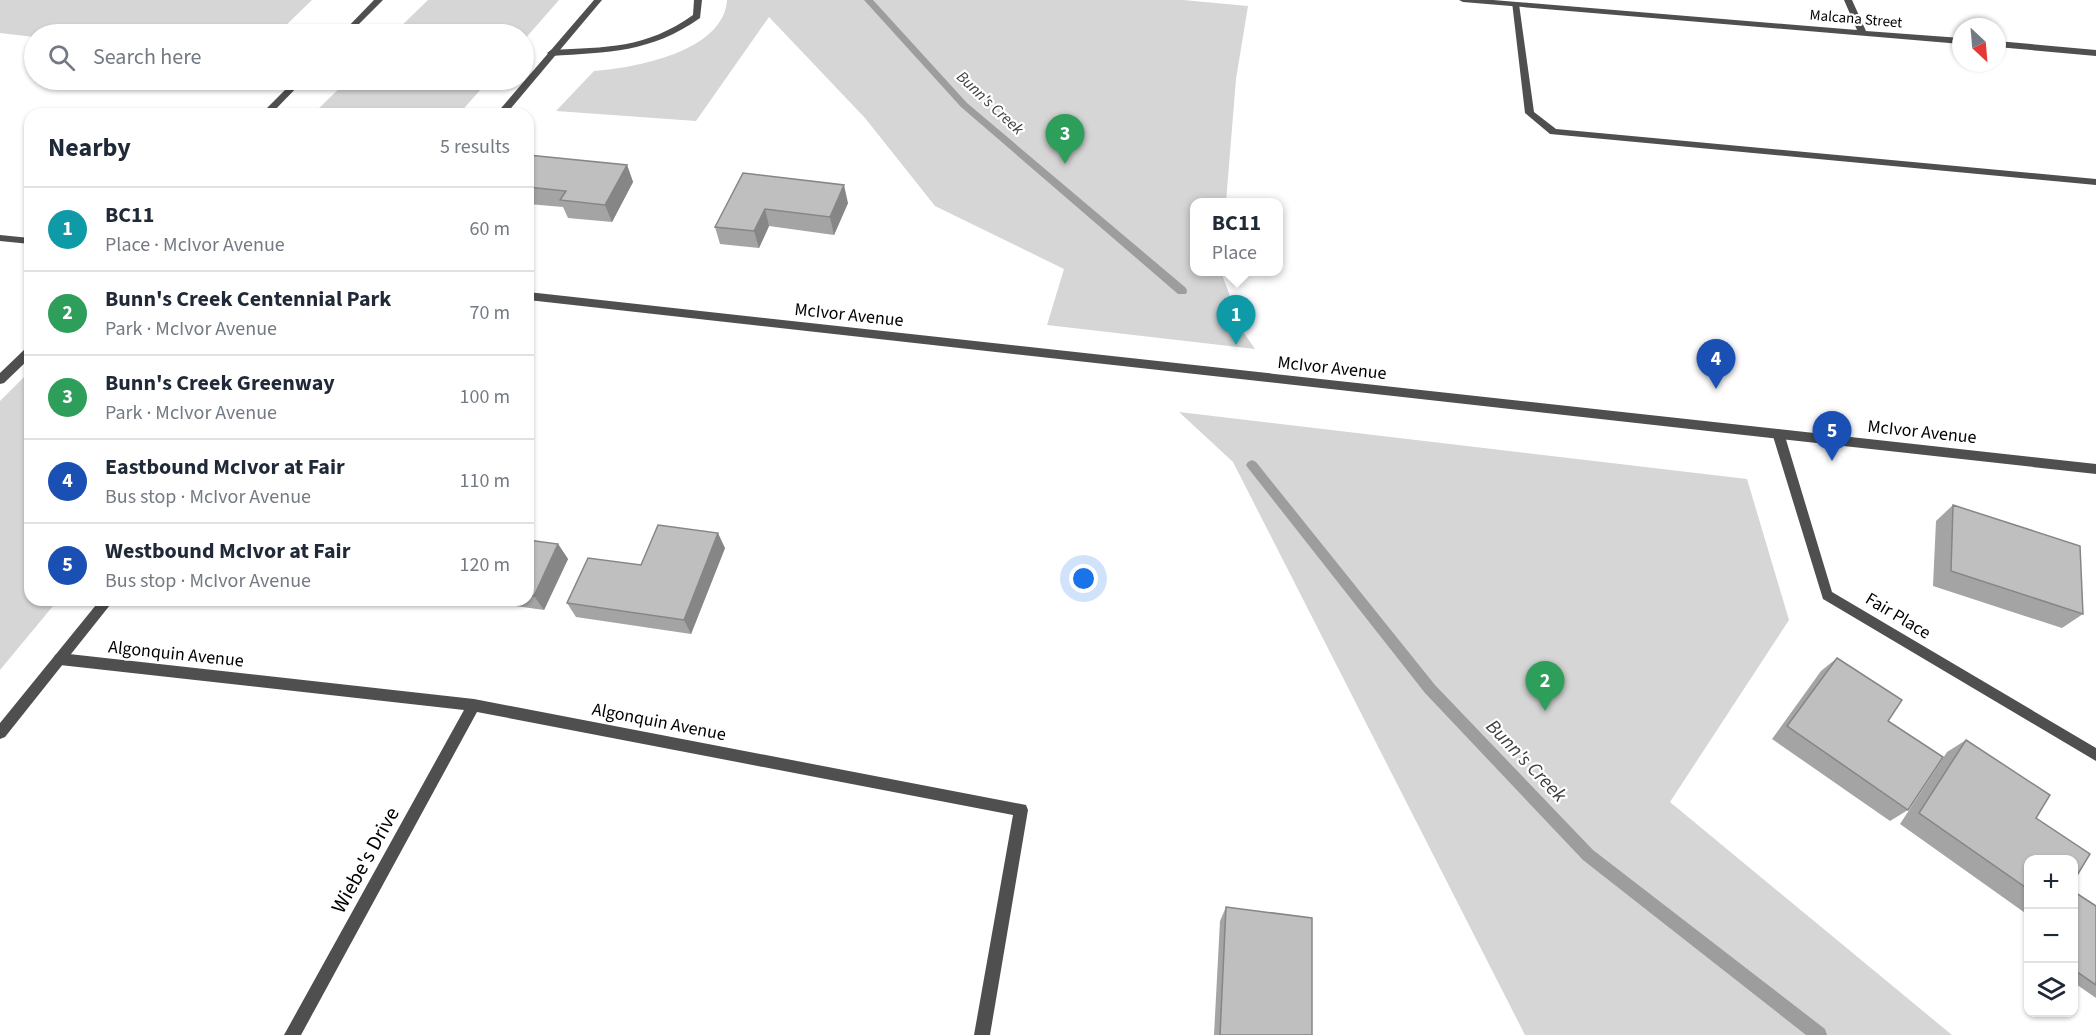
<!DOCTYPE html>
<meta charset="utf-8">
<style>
body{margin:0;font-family:"Source Sans 3",sans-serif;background:#f2f2f3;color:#1f2937}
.controls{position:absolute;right:18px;bottom:18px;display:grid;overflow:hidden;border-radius:12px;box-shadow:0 2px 4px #0004}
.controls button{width:54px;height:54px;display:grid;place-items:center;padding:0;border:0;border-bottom:2px solid #e0e1e3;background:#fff;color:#1f2937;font:30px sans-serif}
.compass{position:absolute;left:1952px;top:18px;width:54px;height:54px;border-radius:50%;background:#fff;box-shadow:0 2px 4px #0004;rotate:154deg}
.you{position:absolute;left:1084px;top:579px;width:21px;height:21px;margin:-15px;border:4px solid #fff;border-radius:50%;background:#1a73e8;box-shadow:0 0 0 9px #1a73e833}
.badge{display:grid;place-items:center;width:39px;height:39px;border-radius:50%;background:#2563eb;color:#fff;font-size:20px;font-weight:700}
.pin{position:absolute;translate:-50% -50px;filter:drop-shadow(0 2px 3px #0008)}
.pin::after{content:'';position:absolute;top:32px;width:21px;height:18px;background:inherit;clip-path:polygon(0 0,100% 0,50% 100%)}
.popup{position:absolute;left:1190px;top:198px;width:93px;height:78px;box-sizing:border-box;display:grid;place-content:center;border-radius:12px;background:#fff;filter:drop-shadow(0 2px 4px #0005);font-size:20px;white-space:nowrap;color:#747a83}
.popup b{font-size:22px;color:#1f2937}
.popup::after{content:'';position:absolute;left:50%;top:100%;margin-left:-12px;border:12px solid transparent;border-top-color:#fff}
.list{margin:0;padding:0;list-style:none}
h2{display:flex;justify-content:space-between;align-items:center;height:78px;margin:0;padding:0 24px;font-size:26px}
h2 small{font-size:20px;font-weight:400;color:#747a83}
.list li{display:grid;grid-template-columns:39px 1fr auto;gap:18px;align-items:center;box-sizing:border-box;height:84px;padding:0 24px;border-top:2px solid #e0e1e3}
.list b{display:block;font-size:22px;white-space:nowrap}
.list p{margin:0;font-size:20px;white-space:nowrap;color:#747a83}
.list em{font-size:20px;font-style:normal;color:#747a83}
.icon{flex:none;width:33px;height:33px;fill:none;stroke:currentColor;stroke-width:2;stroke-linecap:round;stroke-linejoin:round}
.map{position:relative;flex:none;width:2096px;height:1035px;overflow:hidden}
.search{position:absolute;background:#fff;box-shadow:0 2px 4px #0004;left:24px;top:24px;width:510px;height:66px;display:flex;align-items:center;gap:15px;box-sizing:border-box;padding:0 21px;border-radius:33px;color:#747a83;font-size:22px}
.panel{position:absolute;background:#fff;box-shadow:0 2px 4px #0004;left:24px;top:108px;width:510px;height:498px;border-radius:18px}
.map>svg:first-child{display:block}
.green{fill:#d6d6d6}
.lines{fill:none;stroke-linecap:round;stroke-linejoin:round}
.stream{fill:#9d9d9d;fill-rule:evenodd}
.service{fill:#4f4f4f;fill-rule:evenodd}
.minor{fill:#4f4f4f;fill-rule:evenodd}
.tertiary{fill:#4f4f4f;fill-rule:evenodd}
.wall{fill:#a4a4a4}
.shaded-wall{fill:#868686}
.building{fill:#bfbfbf;stroke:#868686;stroke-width:1.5}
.labels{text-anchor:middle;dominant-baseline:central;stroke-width:4.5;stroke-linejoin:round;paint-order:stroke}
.far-street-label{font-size:15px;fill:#000;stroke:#fff}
.far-water-label{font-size:16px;font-style:italic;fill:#3e3e3e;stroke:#fff}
.street-label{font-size:18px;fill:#000;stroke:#fff}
.water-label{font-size:20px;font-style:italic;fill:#3e3e3e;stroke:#fff}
.near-street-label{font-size:21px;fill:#000;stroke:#fff}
</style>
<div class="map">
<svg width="2096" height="1035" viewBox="0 0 2096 1035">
<rect width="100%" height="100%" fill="#fff"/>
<!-- green -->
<g class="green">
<path d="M0,0H312L277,34H34V37L0,33Z"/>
<path d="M428,0H559L524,40V34H393Z"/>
<path d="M727,0H1183L1248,6L1236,79L1226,202H1194V272H1221L1244,333L1255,349L1047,325L1064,269L935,206L865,118L769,17L696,121L556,111L594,71C634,68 724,52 727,0Z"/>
<path d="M348,80H489L459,114H313Z"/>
<path d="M30,371V600H58L0,670V401Z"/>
<path d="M1179,412L1747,479L1789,620L1670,802L1952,1035H1525L1233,462Z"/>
</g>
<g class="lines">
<!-- stream -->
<g class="stream">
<path d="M864,0H873L967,103L1186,288L1187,291L1186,294H1178L961,107Z"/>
<path d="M1252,460L1256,462L1435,685L1593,850L1825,1029L1827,1035H1806L1583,860L1425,693L1248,468L1246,465L1248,462Z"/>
</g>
<!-- service -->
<g class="service">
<path d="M694,0H702L700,18C650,53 609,52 551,56L547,53L551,50C607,47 645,49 693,15Z"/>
<path d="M1512,2L1519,4L1534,112L1556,129L2096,179V185L1550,134L1525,113Z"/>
</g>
<!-- minor -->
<g class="minor">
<path d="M1459,0H1493L1857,30L1844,0H1852L1866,31L1961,38V44L1463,2Z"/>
<path d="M1997,41L2096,50V56L1997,47Z"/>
<path d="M1778,429L1784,433L1832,592L2096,748V761L1823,599L1772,433Z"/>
<path d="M60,653L474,699L1026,805L1028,810L990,1035H974L1013,815L477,712L301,1035H284L464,710L60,665L55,663L53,659L55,655Z"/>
</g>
<!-- tertiary -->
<g class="tertiary">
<path d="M374,0H383L349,34H341Z"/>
<path d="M594,0H602L506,114H496Z"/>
<path d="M295,80H304L271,114H261Z"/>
<path d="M0,235L30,238V244L0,241Z"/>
<path d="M528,292L2096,464V474L528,300Z"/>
<path d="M30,347V358L4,383L0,384V373L26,348Z"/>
<path d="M100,600H114L5,737L0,739V723Z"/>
</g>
</g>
<!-- wall -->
<g class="wall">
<path d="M528,155L627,165L633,182L612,222L568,218L563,207L528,204Z"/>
<path d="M743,173L848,203L834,235L769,226L759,248L720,244L715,227Z"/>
<path d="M1953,505L2083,614L2062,628L1933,586L1936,521Z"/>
<path d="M528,540L558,544L568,559L544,610L471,600H528Z"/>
<path d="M725,548L691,634L576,617L567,603L641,565Z"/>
<path d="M1837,658L1888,721L1908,810L1890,821L1772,739L1821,671Z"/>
<path d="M1966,740L2036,818L2028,860V915L1900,824L1947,752Z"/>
<path d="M2073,891L2096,906V998L2073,982Z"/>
<path d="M1226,907L1312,1035H1214L1220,921Z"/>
</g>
<!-- shaded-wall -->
<g class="shaded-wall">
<path d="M627,165L633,182L612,222L605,205Z"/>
<path d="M844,185L848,203L834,235L830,217Z"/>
<path d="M765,209L769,226L759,248L754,231Z"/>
<path d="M718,533L725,548L691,634L684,620Z"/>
<path d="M558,544L568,559L544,610L534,596Z"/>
</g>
<!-- building -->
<g class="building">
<path d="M528,155L627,165L605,205L560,200L566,191L528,187Z"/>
<path d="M743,173L844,185L830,217L765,209L754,231L715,227Z"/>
<path d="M1953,505L2080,546L2083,614L1951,571Z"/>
<path d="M658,525L718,533L684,620L567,603L588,558L641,565Z"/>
<path d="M528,540L558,544L534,596L528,595Z"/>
<path d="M1837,658L1902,700L1888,721L1943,757L1908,810L1787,726Z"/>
<path d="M1966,740L2050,795L2036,818L2090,854L2073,882V860H2028V889L1919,813Z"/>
<path d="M2073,891L2096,906V985L2073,969Z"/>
<path d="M1226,907L1312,918V1035H1220Z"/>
</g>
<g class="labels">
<!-- far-street labels -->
<g class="far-street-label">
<text transform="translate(1856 19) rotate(5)">Malcana Street</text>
</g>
<!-- far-water labels -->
<g class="far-water-label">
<text transform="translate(990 103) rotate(43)">Bunn's Creek</text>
</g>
<!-- street labels -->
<g class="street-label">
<text transform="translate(849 315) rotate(6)">McIvor Avenue</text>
<text transform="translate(1332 368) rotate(6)">McIvor Avenue</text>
<text transform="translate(1922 432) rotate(6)">McIvor Avenue</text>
<text transform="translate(1898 616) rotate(31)">Fair Place</text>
<text transform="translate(176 654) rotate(6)">Algonquin Avenue</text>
<text transform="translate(659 722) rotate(11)">Algonquin Avenue</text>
</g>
<!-- water labels -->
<g class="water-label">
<text transform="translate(1526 761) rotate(46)">Bunn's Creek</text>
</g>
<!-- near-street labels -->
<g class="near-street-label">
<text transform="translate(365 860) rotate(-61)">Wiebe's Drive</text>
</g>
</g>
</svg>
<div class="controls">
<button>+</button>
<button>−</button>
<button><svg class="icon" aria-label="layers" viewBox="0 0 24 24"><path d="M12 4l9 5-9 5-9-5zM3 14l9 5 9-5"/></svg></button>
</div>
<svg class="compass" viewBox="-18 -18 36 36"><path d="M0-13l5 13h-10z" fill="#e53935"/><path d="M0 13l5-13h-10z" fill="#747a83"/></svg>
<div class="you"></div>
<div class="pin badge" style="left:1236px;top:345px;background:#0f9aa8">1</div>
<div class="popup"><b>BC11</b>Place</div>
<div class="pin badge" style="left:1545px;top:711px;background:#2e9e5b">2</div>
<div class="pin badge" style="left:1065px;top:164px;background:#2e9e5b">3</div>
<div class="pin badge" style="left:1716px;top:389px;background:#1a4fb4">4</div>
<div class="pin badge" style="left:1832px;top:461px;background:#1a4fb4">5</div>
<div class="search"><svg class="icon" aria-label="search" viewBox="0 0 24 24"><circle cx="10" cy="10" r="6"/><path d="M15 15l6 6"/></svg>Search here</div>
<section class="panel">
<h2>Nearby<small>5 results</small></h2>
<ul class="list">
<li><span class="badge" style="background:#0f9aa8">1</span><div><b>BC11</b><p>Place · McIvor Avenue</p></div><em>60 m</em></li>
<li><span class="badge" style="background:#2e9e5b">2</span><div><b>Bunn's Creek Centennial Park</b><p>Park · McIvor Avenue</p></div><em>70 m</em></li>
<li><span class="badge" style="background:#2e9e5b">3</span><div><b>Bunn's Creek Greenway</b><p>Park · McIvor Avenue</p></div><em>100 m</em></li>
<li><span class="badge" style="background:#1a4fb4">4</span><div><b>Eastbound McIvor at Fair</b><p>Bus stop · McIvor Avenue</p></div><em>110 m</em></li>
<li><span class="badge" style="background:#1a4fb4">5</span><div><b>Westbound McIvor at Fair</b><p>Bus stop · McIvor Avenue</p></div><em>120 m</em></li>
</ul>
</section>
</div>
